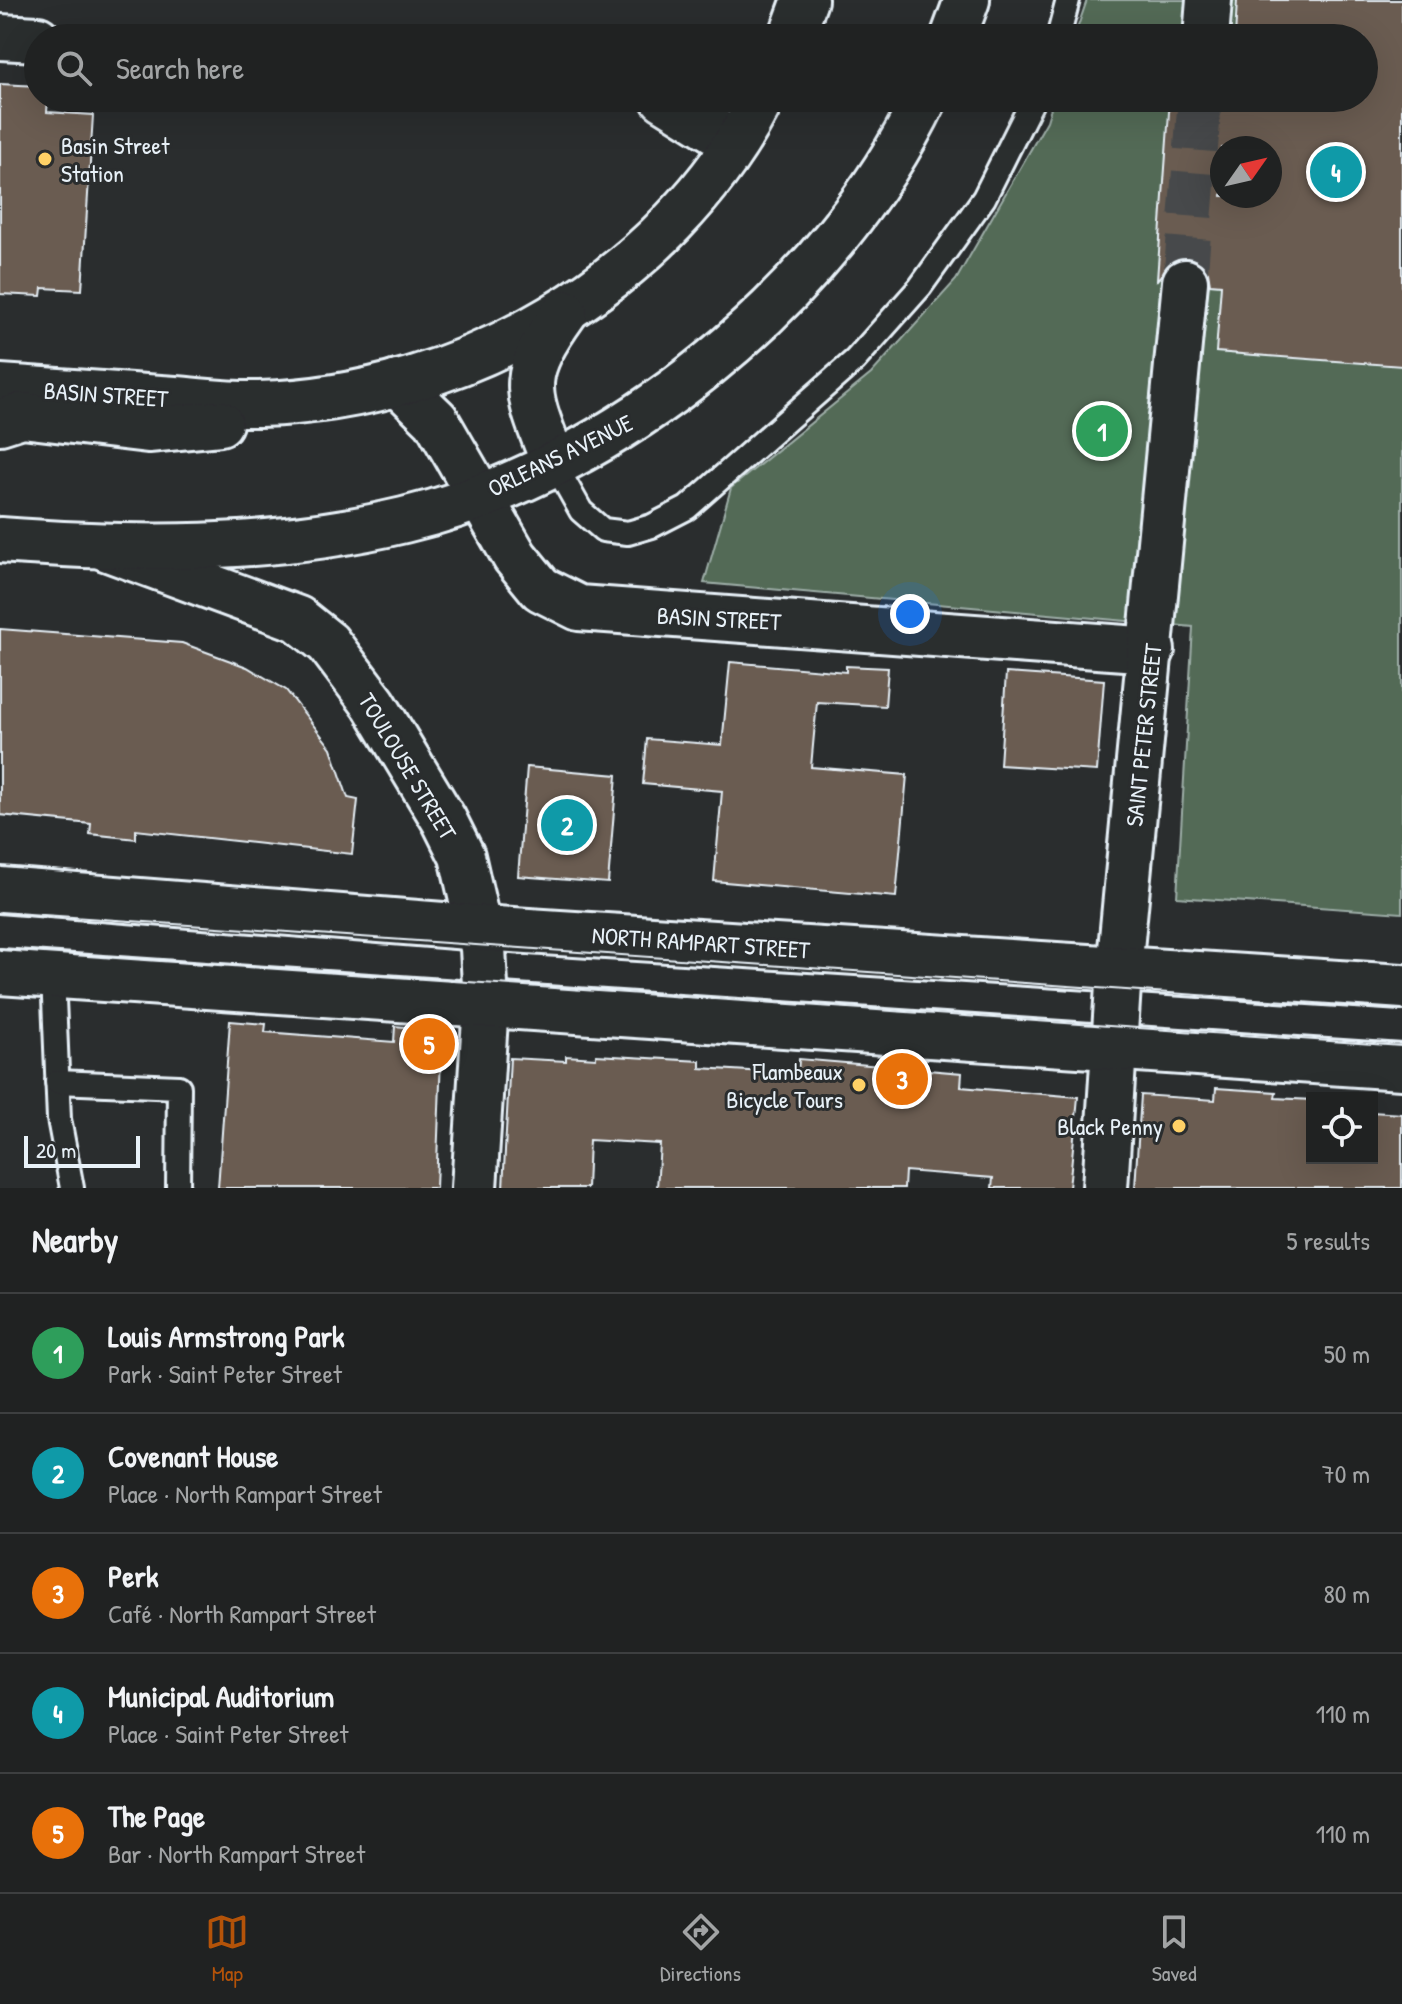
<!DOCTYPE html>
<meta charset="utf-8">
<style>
body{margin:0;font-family:"Patrick Hand",sans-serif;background:#282a2a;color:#f1f3f6}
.controls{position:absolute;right:24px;bottom:24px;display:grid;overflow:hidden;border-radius:0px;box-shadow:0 8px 32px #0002}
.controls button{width:72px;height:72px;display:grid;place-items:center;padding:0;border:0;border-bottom:2px solid #3d3f40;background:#202222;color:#f1f3f6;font:40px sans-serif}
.compass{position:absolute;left:1210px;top:136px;width:72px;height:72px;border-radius:50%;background:#202222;box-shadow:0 8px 32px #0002;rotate:56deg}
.scale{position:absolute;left:24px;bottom:20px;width:116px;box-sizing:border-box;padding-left:8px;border:4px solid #e8f1f8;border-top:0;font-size:22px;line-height:28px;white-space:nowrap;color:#e8f1f8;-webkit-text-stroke:6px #2a2d2e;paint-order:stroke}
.you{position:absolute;left:910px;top:614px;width:28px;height:28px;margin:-20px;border:6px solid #fff;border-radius:50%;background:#1a73e8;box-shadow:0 0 0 12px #1a73e833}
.badge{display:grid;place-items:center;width:52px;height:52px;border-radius:50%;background:#b45309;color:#fff;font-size:26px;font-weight:700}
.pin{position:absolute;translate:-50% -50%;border:4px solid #fff;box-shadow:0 2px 8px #0006}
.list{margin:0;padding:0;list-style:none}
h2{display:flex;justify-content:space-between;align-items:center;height:104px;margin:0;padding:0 32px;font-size:34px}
h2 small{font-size:26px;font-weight:400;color:#a2a4a5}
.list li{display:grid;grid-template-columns:52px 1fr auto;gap:24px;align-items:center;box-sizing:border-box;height:120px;padding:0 32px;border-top:2px solid #3d3f40}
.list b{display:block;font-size:30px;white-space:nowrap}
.list p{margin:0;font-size:26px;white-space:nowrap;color:#a2a4a5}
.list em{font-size:26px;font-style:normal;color:#a2a4a5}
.icon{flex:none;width:44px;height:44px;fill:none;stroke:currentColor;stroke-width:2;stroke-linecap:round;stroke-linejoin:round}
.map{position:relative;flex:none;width:1402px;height:1188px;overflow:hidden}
.search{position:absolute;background:#202222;box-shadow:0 8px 32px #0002;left:24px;right:24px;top:24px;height:88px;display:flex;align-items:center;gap:20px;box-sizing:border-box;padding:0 28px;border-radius:44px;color:#a2a4a5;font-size:30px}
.sheet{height:704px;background:#202222}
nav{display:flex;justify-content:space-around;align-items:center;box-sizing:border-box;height:112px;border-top:2px solid #3d3f40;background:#202222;font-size:22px;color:#a2a4a5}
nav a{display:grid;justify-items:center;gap:4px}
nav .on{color:#b45309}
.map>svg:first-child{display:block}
.green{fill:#536a57;stroke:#9eaea8;stroke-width:2;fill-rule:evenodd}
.building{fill:#6a5c51;stroke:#e8f1f8;stroke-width:2;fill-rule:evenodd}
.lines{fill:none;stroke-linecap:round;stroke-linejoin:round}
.minor-tunnel{stroke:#464a4c;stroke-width:44;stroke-dasharray:44 22;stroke-linecap:butt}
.service-casing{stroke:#e8f1f8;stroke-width:28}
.minor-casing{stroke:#e8f1f8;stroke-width:50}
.tertiary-casing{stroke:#e8f1f8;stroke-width:50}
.secondary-casing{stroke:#e8f1f8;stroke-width:50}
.service{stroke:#2a2d2e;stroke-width:22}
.minor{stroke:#2a2d2e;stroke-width:44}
.tertiary{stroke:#2a2d2e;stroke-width:44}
.secondary{stroke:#2a2d2e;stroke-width:44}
.tram{stroke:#e8f1f8;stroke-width:2}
.poi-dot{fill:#ffd166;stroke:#2a2d2e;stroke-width:3}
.labels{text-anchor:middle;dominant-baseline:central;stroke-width:6;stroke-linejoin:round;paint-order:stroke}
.poi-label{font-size:24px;fill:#e8f1f8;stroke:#2a2d2e;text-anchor:end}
.street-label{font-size:24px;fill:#e8f1f8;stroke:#2a2d2e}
</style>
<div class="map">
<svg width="1402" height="1188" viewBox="0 0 1402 1188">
<rect width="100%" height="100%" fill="#2a2d2e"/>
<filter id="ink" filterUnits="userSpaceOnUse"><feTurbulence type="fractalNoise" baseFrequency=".0125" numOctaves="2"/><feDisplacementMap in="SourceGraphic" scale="16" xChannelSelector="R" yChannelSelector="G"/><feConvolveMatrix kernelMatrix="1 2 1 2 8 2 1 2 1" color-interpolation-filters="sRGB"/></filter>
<g filter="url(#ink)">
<!-- green -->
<path class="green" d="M1087,0H1402V913L1177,897L1193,627L704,583L731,488L871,374L956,280L1047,121L1054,98H1364V38H1074ZM1222,148H1270V196H1222Z"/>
<!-- building -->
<g class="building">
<path d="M1237,0H1402V366L1216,352L1221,285L1210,284L1208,272L1200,262L1187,257L1174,260L1157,280L1170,98H1364V38H1235ZM1222,148H1270V196H1222Z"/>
<path d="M0,84L38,86V98H48L47,112L93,115L82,290L42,288L41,296L0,294Z"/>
<path d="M0,629L182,643L247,667L286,690L331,748L348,798L358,800L352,854L136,830V839L90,834L91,824L0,815Z"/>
<path d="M730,662L846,672V666L888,668L885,706L817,702L811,767L907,775L896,897L714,881L722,791L643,784L647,739L722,745Z"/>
<path d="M1006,673L1104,680L1097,771L1000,765Z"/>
<path d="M527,767L617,775L608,883L518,876Z"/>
<path d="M230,1021L266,1024L265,1032L394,1042L395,1026L442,1031L436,1188H218Z"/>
<path d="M596,1055L700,1061V1068L798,1074L799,1059L962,1073L961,1087L1078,1097L1069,1188H992L993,1178L905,1171L904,1188H657L660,1144L589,1140L587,1188H503L510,1058L566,1061V1056L596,1058Z"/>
<path d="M1216,1088L1276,1092L1275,1098L1312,1100V1158H1372V1112L1402,1114V1188H1135L1141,1095L1215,1100Z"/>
</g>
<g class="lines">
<!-- minor-tunnel -->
<path class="minor-tunnel" d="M1185,282L1200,98"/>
<!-- service casing -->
<g class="service-casing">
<g id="service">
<path d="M1058,38L1068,0"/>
<path d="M554,463L581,511L603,530L628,533L652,526L687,508L855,360L920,287L984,198L1034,98"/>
<path d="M53,975L59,1119L72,1188"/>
<path d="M57,1082L179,1087L178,1188"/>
</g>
</g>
<!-- minor casing -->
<g class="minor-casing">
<g id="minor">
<path d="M0,37L38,39"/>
<path d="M1206,38L1209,0"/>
<path d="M663,98L735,143"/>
<path d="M398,383L436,420L515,557L541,589L579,608L1152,650"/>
<path d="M106,548L298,619L328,643L374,704L444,820L462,856L483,948L486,1004L474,1188"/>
<path d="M1105,1188L1119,970L1185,282"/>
</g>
</g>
<!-- tertiary casing -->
<g class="tertiary-casing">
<g id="tertiary">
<path d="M791,38L805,0"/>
<path d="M953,38L967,0"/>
<path d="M0,387C58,391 117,395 175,399C203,401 231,405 259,404C462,399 669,281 762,98"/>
<path d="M0,422L22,415L148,430L220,423"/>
<path d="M554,463C526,390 517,379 565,312"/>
<path d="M0,540C135,550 270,552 404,520C616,470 831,294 925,98"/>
</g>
</g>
<!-- secondary casing -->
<g class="secondary-casing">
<g id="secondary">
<path d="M0,890L481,928L1402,987"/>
<path d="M0,972L1402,1067"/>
</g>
</g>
<!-- service -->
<use href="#service" class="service"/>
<!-- minor -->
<use href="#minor" class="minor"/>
<!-- tertiary -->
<use href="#tertiary" class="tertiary"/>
<!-- secondary -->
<use href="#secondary" class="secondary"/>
<!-- tram -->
<g class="tram">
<path d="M0,912L1402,1009"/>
<path d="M0,950L1402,1046"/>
</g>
</g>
</g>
<!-- markers -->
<g class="poi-dot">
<circle cx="45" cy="159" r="8"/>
<circle cx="859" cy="1085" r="8"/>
<circle cx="1179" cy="1126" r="8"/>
</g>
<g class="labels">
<!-- poi labels -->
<g class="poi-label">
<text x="61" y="145" text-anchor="start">Basin Street<tspan x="61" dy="28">Station</tspan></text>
<text x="843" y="1071">Flambeaux<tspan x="843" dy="28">Bicycle Tours</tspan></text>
<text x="1163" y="1126">Black Penny</text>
</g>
<!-- street labels -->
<g class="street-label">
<text transform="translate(106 394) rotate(4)">BASIN STREET</text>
<text transform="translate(560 455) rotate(-26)">ORLEANS AVENUE</text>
<text transform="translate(719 618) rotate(3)">BASIN STREET</text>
<text transform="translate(1143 735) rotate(-84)">SAINT PETER STREET</text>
<text transform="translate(408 766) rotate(59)">TOULOUSE STREET</text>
<text transform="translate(701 942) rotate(4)">NORTH RAMPART STREET</text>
</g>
</g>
</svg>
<div class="controls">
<button><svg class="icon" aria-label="locate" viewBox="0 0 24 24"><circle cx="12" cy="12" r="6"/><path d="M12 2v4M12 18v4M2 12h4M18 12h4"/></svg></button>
</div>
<svg class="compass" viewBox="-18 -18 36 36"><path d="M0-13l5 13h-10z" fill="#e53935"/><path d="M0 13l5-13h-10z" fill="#a2a4a5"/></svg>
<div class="scale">20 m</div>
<div class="you"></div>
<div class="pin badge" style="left:1102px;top:431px;background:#2e9e5b">1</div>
<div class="pin badge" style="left:567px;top:825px;background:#0f9aa8">2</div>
<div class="pin badge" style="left:902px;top:1079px;background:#e8710a">3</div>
<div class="pin badge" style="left:1336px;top:172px;background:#0f9aa8">4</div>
<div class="pin badge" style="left:429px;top:1044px;background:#e8710a">5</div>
<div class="search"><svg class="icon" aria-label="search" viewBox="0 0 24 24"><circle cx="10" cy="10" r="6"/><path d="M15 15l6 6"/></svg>Search here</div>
</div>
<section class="sheet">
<h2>Nearby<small>5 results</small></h2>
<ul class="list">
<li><span class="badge" style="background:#2e9e5b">1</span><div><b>Louis Armstrong Park</b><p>Park · Saint Peter Street</p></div><em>50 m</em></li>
<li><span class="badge" style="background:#0f9aa8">2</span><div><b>Covenant House</b><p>Place · North Rampart Street</p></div><em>70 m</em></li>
<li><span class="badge" style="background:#e8710a">3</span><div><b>Perk</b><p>Café · North Rampart Street</p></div><em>80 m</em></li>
<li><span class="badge" style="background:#0f9aa8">4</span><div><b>Municipal Auditorium</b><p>Place · Saint Peter Street</p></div><em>110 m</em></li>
<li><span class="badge" style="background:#e8710a">5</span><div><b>The Page</b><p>Bar · North Rampart Street</p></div><em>110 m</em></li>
</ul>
</section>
<nav>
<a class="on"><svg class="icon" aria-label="map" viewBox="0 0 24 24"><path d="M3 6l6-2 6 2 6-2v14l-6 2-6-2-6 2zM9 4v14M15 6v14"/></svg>Map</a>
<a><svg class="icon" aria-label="directions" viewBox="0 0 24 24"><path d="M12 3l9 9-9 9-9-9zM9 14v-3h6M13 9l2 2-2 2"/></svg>Directions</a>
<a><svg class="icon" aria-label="saved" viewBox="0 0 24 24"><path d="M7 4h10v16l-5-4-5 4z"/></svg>Saved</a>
</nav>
